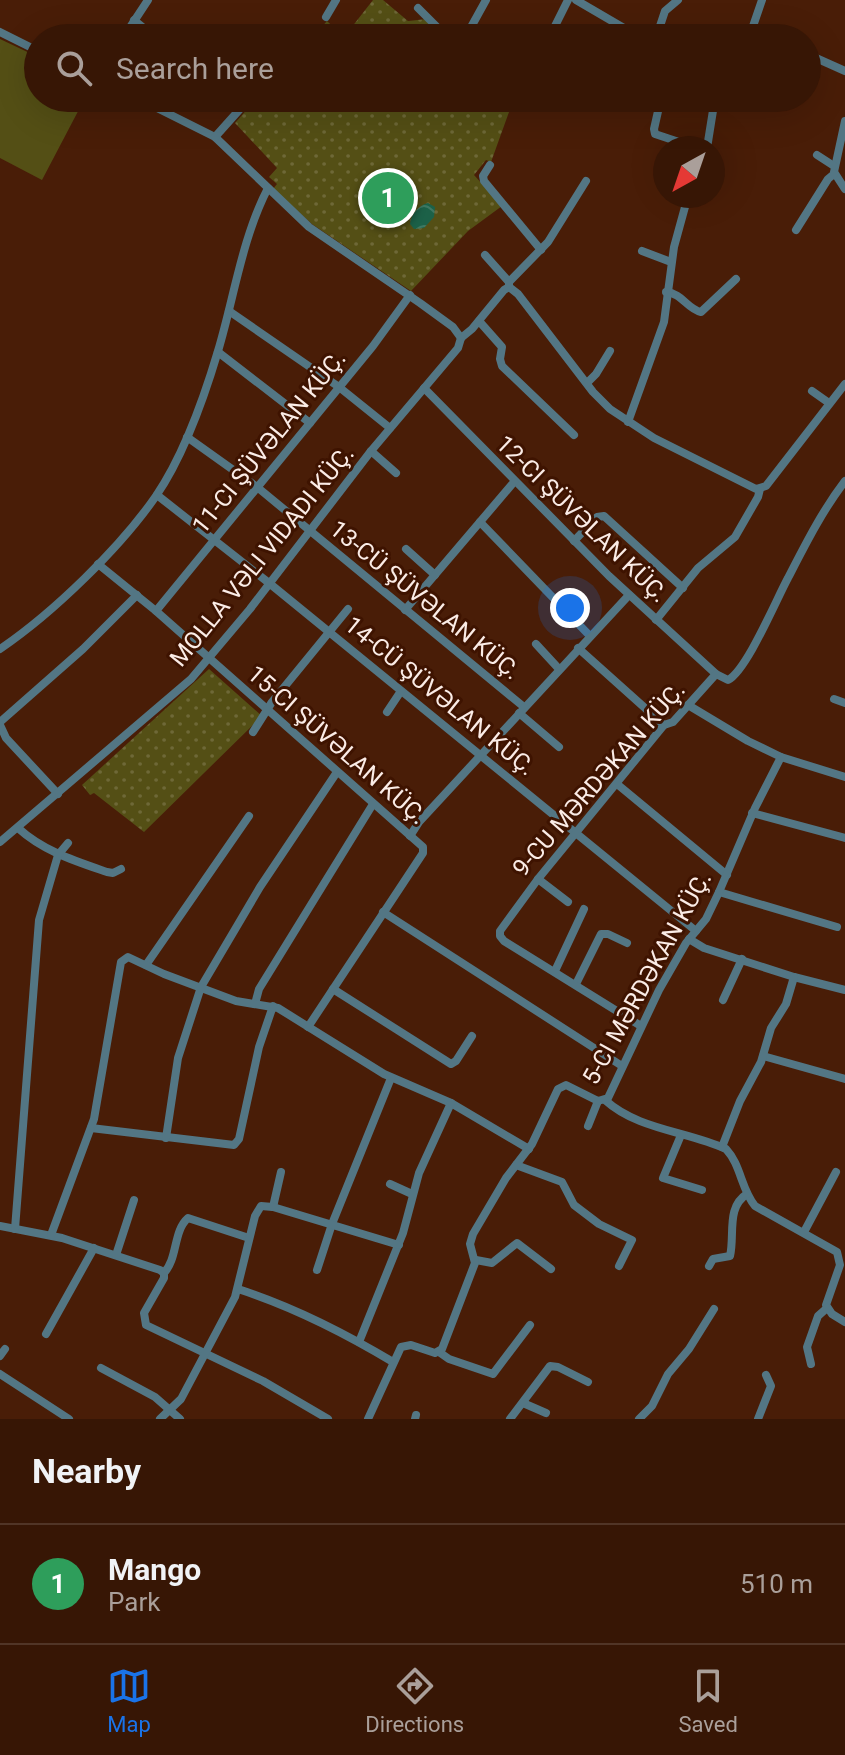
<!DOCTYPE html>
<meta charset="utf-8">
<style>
body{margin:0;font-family:Roboto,sans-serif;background:#3e1f0f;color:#f1f3f6}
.compass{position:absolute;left:653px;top:136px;width:72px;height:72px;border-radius:50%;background:#371605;box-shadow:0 8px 32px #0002;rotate:220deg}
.you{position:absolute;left:570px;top:608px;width:28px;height:28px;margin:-20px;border:6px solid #fff;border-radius:50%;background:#1a73e8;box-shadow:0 0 0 12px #1a73e833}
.badge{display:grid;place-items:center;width:52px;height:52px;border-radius:50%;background:#1a73e8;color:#fff;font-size:26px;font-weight:700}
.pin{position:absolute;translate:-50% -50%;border:4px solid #fff;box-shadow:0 2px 8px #0006}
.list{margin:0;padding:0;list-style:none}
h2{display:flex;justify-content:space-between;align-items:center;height:104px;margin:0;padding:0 32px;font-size:34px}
h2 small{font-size:26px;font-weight:400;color:#aa9f9a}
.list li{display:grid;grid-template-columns:52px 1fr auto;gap:24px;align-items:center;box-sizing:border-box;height:120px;padding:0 32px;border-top:2px solid #513527}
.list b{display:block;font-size:30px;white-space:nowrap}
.list p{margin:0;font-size:26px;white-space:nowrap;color:#aa9f9a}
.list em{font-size:26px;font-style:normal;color:#aa9f9a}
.icon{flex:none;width:44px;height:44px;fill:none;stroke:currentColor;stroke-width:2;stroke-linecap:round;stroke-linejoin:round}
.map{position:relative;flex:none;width:845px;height:1419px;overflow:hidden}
.search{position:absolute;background:#371605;box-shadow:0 8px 32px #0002;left:24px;right:24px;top:24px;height:88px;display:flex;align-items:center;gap:20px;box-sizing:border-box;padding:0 28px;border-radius:44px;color:#aa9f9a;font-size:30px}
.sheet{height:224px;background:#371605}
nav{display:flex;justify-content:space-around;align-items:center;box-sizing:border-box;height:112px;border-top:2px solid #513527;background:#371605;font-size:22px;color:#aa9f9a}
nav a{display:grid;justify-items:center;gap:4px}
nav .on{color:#1a73e8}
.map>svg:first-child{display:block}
.grass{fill:url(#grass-dots)}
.garden{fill:#544f15}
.water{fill:url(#water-waves)}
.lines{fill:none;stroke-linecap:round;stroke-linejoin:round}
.minor{stroke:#537684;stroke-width:8}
.labels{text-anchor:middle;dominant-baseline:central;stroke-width:6;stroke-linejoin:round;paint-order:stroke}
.street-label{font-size:24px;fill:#fbece6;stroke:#3e1300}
</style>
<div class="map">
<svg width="845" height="1419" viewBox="0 0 845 1419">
<defs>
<pattern id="grass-dots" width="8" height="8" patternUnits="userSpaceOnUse" patternTransform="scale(2)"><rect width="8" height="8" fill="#544f15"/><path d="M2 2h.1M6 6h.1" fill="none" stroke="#6e6837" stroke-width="1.8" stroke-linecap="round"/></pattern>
<pattern id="water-waves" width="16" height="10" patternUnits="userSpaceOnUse" patternTransform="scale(2)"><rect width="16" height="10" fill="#1c6148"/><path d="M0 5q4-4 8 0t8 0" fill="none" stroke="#3e7862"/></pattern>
</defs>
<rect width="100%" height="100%" fill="#491d07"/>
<!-- grass -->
<g class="grass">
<path d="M373,0H383L408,21L427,19L444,38H312L327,21L344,37Z"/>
<path d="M257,98H514L491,162L486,160L474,175L502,206L468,231L411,291L312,224L273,189L277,184L269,177L277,168L235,123Z"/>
<path d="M209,669L262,716L144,832L94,793L90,795L82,785Z"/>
</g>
<!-- garden -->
<path class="garden" d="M0,39L38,57V98H85L42,180L0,158Z"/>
<!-- water -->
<path class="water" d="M428,203L435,207L434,217L424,228L414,229L410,224C411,214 419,205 428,203Z"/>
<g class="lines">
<!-- minor -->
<g class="minor">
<path d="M576,0L641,38"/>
<path d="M418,8L448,38"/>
<path d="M326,17L336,0"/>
<path d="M134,20L151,34"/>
<path d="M0,32L38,51"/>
<path d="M751,32L762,0"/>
<path d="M123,38L148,0"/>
<path d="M465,38L486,0"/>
<path d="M549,38L568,0"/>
<path d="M656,38L665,11L678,0"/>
<path d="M734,38L743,31L767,38"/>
<path d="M807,54L845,71"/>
<path d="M137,98L215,137L309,227L420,303L453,327L461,338"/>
<path d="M661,98L654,129L655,134L697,148"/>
<path d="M845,121L834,172L845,189"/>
<path d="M215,137L249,99"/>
<path d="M707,148L715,98"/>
<path d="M817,155L834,166"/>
<path d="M490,165L483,176L484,181L541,250"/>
<path d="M796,230L828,179L834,174"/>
<path d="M642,251L671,262"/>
<path d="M485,255L509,282"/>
<path d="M509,287L518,294L593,392L610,409L654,438L756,489L766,486L845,384"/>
<path d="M666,292C682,293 687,309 701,312L736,279"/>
<path d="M229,311L339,387L390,428"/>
<path d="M479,321L502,347L500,359L502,366L574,435"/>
<path d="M461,338L472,329L504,290L509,287V282L548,242L586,181"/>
<path d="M218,352L310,423"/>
<path d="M587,383L596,374L610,351"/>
<path d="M424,388L609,576L716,674"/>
<path d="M812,391L829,403"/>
<path d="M628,422L664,322L674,247L688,196"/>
<path d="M187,437L257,487L524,707"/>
<path d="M371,451L396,473"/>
<path d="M157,495L269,583L696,931"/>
<path d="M480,522L590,636"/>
<path d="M574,541L597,517L604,516L683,588"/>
<path d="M406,549L435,575"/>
<path d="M98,564L156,611L423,847V853L308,1027"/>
<path d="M405,610L514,482"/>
<path d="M156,611L373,346L410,295"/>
<path d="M656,620L698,568L735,537L758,497L760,489"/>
<path d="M536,644L559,669"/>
<path d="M578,648L664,725"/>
<path d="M0,649C53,613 120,548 156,496C184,455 204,398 218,351C234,298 242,238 268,188"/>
<path d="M834,699L845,703"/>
<path d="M688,705L748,741L781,757L845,777"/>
<path d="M387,712L401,691"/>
<path d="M519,713L559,747"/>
<path d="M0,722L83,649L137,595"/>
<path d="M0,725L6,738L58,794"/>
<path d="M253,732L272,702L348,609"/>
<path d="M617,784L727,875"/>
<path d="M752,813L845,838"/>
<path d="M18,828C43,851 75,861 107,872L113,873L121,869"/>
<path d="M410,836L419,822L629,595"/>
<path d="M0,842L191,679L250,609L371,451L458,348L461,338"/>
<path d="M538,879L568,902"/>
<path d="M719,892L837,927"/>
<path d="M383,912L622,1066"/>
<path d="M689,939L704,948L794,977L845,990"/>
<path d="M146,965L249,816"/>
<path d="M555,971L584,909"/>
<path d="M576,984L601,934H608L627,943"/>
<path d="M333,989L451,1064L456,1061L472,1036"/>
<path d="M723,1000L742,959"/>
<path d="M255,1004L259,989L373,804"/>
<path d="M641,1026L504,941L500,936V931L538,879L664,725L673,722L716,674L728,680C747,670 776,600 788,578C805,545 822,511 845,481"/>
<path d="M763,1056L845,1079"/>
<path d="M605,1100C638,1130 687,1131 726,1149C741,1165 741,1189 755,1206L837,1252L840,1265L826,1305L832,1314L845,1322"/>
<path d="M588,1126L598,1101"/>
<path d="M91,1128L234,1145L239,1139L259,1047L273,1006"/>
<path d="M681,1135L663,1178L702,1190"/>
<path d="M166,1138L178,1058L201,987L260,887L337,772"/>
<path d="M722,1147L740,1101L761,1062L771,1028L786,1004L794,977"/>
<path d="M516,1165L562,1182L574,1205L599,1224L632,1240L619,1266"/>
<path d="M390,1184L412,1194"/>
<path d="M273,1207L281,1172"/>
<path d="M0,1226L62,1238L160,1270L164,1273V1278L144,1313L146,1325L263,1381L328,1419"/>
<path d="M15,1229L39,920L58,855L68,843"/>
<path d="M804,1232L836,1172"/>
<path d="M51,1235L94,1119L121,962L128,957L164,974L236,1001L278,1008L384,1074L451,1103L529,1149"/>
<path d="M116,1255L134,1200"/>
<path d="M476,1260L492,1263L517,1243L551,1269"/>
<path d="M709,1266L713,1259L730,1256C735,1235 726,1207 747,1194"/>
<path d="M317,1270L332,1224L391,1078"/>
<path d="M164,1273C178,1258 173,1231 188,1218L249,1238"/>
<path d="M238,1289C294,1307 343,1332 393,1362"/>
<path d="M46,1334L94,1248"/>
<path d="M359,1342L403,1233L419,1173L451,1103"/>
<path d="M439,1352L449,1359L493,1374L530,1325"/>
<path d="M0,1356L5,1349"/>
<path d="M811,1364L807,1347L818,1316L827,1308"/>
<path d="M101,1368L155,1397L180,1419"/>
<path d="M0,1374L69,1419"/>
<path d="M523,1403L546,1413"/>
<path d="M160,1419L181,1399L235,1297L255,1216L261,1206L273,1207L399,1245"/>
<path d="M368,1419L401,1347L411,1345L435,1353L442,1349L475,1263L470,1244L473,1234L506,1178L532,1144L558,1089L566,1085L598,1101L608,1098L659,990L686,943L706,919L719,892L755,808L781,757"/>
<path d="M415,1419L416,1415"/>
<path d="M510,1419L550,1366L558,1367L588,1382"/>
<path d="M639,1419L652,1406L668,1374L689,1349L714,1309"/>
<path d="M758,1419L771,1386L766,1375"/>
</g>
</g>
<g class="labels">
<!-- street labels -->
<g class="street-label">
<text transform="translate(269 442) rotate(-51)">11-CI ŞÜVƏLAN KÜÇ.</text>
<text transform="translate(582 519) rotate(44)">12-CI ŞÜVƏLAN KÜÇ.</text>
<text transform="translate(262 556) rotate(-51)">MOLLA VƏLI VIDADI KÜÇ.</text>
<text transform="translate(425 600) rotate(39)">13-CÜ ŞÜVƏLAN KÜÇ.</text>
<text transform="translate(440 696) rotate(39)">14-CÜ ŞÜVƏLAN KÜÇ.</text>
<text transform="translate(337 745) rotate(41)">15-CI ŞÜVƏLAN KÜÇ.</text>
<text transform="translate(599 779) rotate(-49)">9-CU MƏRDƏKAN KÜÇ.</text>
<text transform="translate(647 978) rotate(-61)">5-CI MƏRDƏKAN KÜÇ.</text>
</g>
</g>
</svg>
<svg class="compass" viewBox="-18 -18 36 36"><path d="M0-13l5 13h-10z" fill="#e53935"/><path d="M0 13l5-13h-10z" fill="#aa9f9a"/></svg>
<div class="you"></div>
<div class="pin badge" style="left:388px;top:198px;background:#2e9e5b">1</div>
<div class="search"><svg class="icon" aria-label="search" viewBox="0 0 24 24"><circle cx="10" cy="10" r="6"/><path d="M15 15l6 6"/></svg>Search here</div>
</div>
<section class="sheet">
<h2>Nearby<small></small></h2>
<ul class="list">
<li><span class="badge" style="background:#2e9e5b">1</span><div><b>Mango</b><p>Park</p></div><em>510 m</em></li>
</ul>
</section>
<nav>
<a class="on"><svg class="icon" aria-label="map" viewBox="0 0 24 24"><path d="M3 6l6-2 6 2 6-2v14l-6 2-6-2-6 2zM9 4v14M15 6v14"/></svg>Map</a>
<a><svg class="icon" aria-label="directions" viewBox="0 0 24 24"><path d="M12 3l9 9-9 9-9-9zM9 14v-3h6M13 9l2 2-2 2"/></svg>Directions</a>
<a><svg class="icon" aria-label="saved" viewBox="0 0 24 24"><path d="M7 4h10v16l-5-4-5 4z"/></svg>Saved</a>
</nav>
